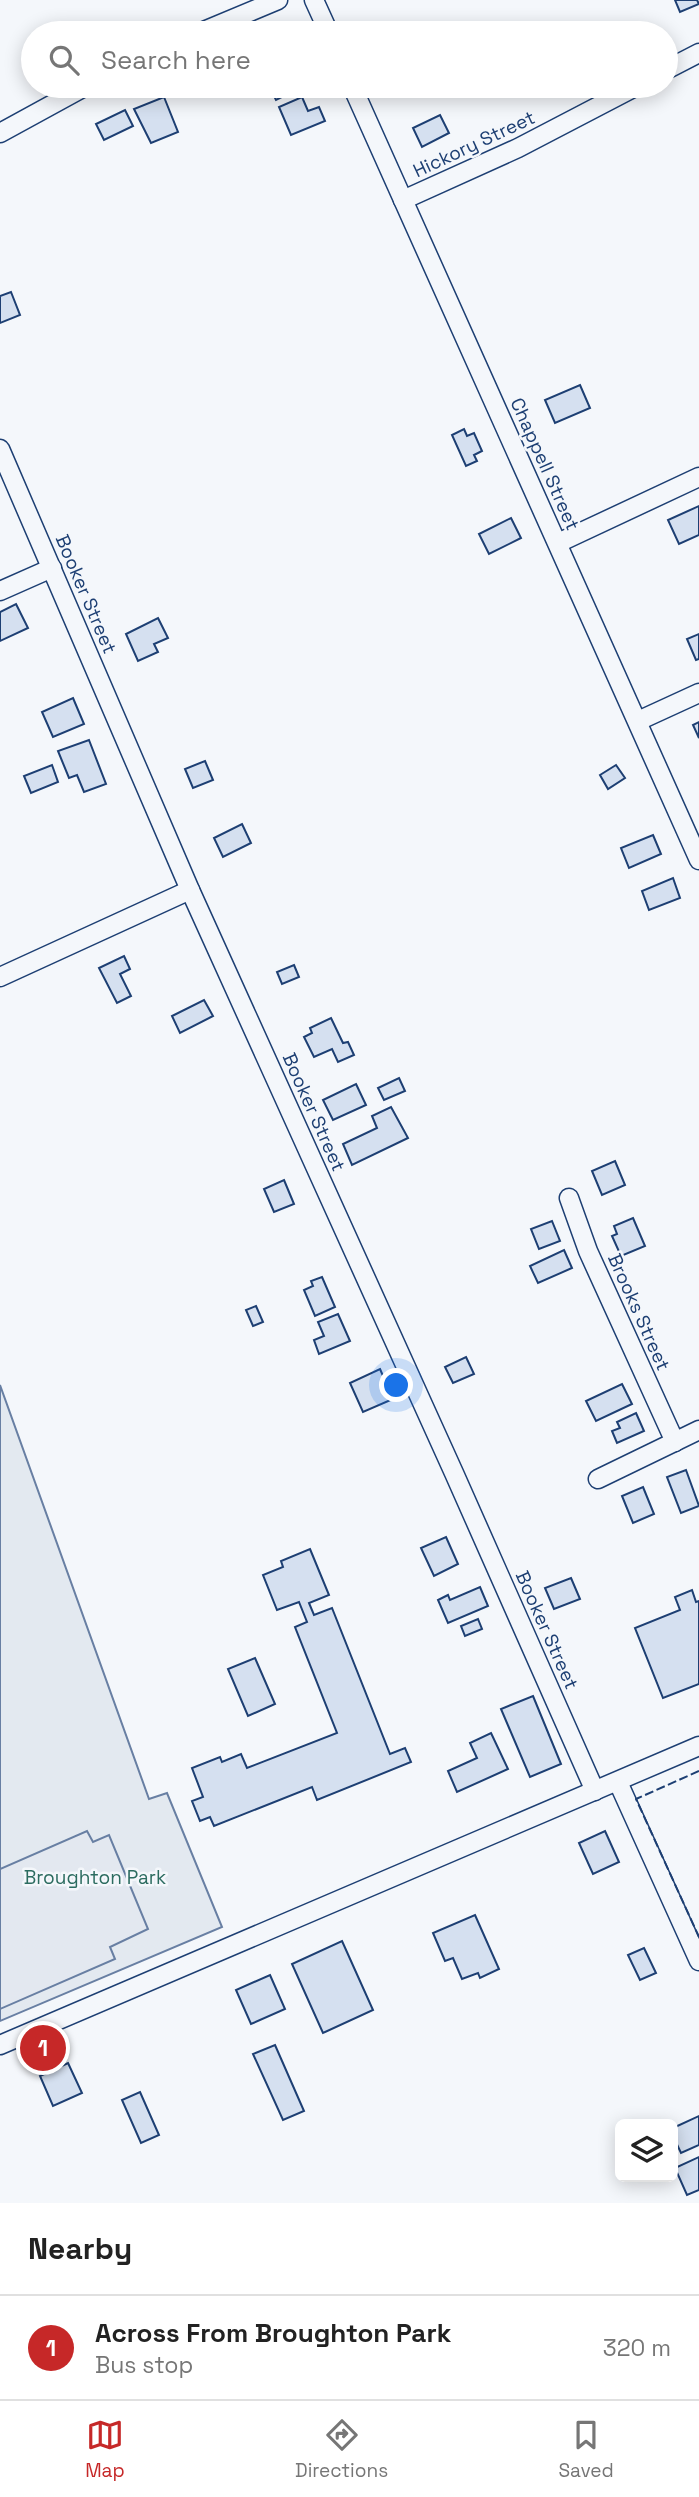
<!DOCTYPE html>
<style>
body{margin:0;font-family:"Space Grotesk",sans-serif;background:#f2f2f2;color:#222}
.controls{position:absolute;right:21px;bottom:21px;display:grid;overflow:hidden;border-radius:10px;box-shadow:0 4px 18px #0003}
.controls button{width:63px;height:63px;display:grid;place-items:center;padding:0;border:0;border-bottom:2px solid #e0e0e0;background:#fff;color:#222;font:35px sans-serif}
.you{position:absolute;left:397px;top:1386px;width:24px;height:24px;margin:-18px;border:5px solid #fff;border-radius:50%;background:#1a73e8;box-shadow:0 0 0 10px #1a73e833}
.badge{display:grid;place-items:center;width:46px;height:46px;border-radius:50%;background:#c62828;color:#fff;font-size:23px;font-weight:700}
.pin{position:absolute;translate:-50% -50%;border:4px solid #fff;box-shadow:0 2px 7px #0006}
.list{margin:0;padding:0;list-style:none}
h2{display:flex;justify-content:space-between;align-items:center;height:91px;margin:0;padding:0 28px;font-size:30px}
h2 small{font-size:23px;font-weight:400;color:#767676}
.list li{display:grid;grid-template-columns:46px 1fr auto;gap:21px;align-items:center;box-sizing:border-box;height:105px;padding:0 28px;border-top:2px solid #e0e0e0}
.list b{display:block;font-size:26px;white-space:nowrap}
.list p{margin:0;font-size:23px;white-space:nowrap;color:#767676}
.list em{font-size:23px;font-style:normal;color:#767676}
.icon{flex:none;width:38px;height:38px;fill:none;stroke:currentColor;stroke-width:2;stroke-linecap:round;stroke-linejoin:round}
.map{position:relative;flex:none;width:699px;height:2203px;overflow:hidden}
.search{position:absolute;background:#fff;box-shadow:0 4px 18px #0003;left:21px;right:21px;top:21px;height:77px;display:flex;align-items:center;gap:18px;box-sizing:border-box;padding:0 24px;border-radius:38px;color:#767676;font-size:26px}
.sheet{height:196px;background:#fff}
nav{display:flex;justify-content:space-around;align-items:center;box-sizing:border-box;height:98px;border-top:2px solid #e0e0e0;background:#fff;font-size:19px;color:#767676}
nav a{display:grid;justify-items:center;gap:4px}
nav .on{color:#c62828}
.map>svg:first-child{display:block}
.green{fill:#e3e9f0;stroke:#687fa3;stroke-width:2}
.parking{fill:#e3e8f0;stroke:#687fa3;stroke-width:2}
.building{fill:#d5e0f0;stroke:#1d3f73;stroke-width:2}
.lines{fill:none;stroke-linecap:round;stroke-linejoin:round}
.minor-casing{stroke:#1d3f73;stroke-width:21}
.minor{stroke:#f4f7fb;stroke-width:18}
.fence{stroke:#1d3f73;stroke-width:2;stroke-dasharray:9 3.5;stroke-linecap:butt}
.labels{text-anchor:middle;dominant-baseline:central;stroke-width:5;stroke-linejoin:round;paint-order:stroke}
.street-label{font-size:19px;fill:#1d3f73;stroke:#f4f7fb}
.park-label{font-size:19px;fill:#2c6c60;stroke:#f4f7fb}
</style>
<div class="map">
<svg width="699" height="2203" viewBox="0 0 699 2203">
<rect width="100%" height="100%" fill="#f4f7fb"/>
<!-- green -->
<path class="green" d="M0,1385L149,1799L167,1793L222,1927L0,2021Z"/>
<!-- parking -->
<path class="parking" d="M87,1831L93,1842L109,1835L148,1929L110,1947L115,1959L0,2009V1869Z"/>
<!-- building -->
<g class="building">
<path d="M675,0H697L699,4L680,12Z"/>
<path d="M269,86H298L300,88L276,100Z"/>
<path d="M164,97L178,132L151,143L134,109Z"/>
<path d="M302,97L308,111L319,107L325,121L291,135L279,107Z"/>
<path d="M125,110L133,126L104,140L96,124Z"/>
<path d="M440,115L449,133L422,147L413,128Z"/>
<path d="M11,292L20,315L0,323V296Z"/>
<path d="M580,385L590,408L555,423L545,400Z"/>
<path d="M464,429L467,436L474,433L482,451L474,455L477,461L466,466L452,435Z"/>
<path d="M699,506V535L679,544L668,520Z"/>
<path d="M511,518L521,538L489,554L479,534Z"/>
<path d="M16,604L28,628L0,641V612Z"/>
<path d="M158,618L168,638L154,644L158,652L138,661L126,634Z"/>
<path d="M699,634V659L696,660L687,639Z"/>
<path d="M73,698L84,724L53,737L42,712Z"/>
<path d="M699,722V738L693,725Z"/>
<path d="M89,740L106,784L84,792L77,775L69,778L58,751Z"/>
<path d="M205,761L213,780L193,788L185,769Z"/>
<path d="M52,765L58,782L31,793L24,776Z"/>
<path d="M616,765L625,778L608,789L600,775Z"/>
<path d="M242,824L251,843L223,857L214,838Z"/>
<path d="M653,835L661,854L629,868L621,848Z"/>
<path d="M673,878L680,898L649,910L642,891Z"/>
<path d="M124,956L130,969L120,974L131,996L117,1003L99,968Z"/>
<path d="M294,965L299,977L282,984L277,972Z"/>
<path d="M204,1000L213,1016L180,1033L172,1016Z"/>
<path d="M331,1018L343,1043L348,1042L354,1055L338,1062L332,1049L314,1057L304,1037L312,1033L310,1028Z"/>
<path d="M399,1078L405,1091L384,1100L378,1088Z"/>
<path d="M356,1084L366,1105L333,1120L323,1100Z"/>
<path d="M391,1107L408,1138L352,1165L343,1144L377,1128L372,1116Z"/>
<path d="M615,1161L625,1185L602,1195L592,1171Z"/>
<path d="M284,1180L294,1204L274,1212L264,1189Z"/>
<path d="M633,1218L645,1246L621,1256L612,1236L617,1234L614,1226Z"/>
<path d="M552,1221L560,1241L539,1249L531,1229Z"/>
<path d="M564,1250L572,1268L538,1283L530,1266Z"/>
<path d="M322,1277L335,1307L315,1316L304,1290L313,1286L311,1281Z"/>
<path d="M256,1306L263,1322L253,1326L246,1310Z"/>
<path d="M338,1314L350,1341L319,1354L314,1340L324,1336L318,1322Z"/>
<path d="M466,1357L474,1374L453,1383L445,1367Z"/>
<path d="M380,1369L393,1399L363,1412L350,1383Z"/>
<path d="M622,1384L632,1404L596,1421L586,1401Z"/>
<path d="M636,1413L644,1431L617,1443L612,1431L620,1428L617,1422Z"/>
<path d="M686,1470L699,1506L681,1513L667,1477Z"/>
<path d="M643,1487L654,1514L633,1523L622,1496Z"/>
<path d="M446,1537L458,1564L434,1576L421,1548Z"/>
<path d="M310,1549L329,1595L309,1603L314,1615L332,1608L390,1754L405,1748L411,1762L317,1800L312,1787L214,1826L210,1817L200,1821L192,1801L203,1797L192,1768L220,1757L222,1762L241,1754L247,1768L337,1733L295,1627L307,1622L299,1602L277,1610L263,1575L283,1567L281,1561Z"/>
<path d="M571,1578L580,1599L554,1609L545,1588Z"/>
<path d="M480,1587L488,1606L448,1623L438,1600L448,1595L450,1600Z"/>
<path d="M692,1590L696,1602L699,1601V1684L663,1698L635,1628L680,1610L675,1597Z"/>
<path d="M478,1619L482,1629L465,1636L461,1626Z"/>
<path d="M255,1658L275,1704L248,1716L228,1669Z"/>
<path d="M533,1696L561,1764L530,1777L501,1709Z"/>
<path d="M491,1733L508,1769L457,1792L448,1771L477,1758L470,1743Z"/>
<path d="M605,1831L619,1862L593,1874L579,1843Z"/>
<path d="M475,1915L499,1969L480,1978L478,1973L462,1979L453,1958L445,1961L433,1933Z"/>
<path d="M342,1941L373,2010L323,2033L292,1964Z"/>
<path d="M644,1948L656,1973L640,1980L628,1955Z"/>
<path d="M270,1975L285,2009L251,2024L236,1990Z"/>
<path d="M275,2045L304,2111L283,2120L253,2054Z"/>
<path d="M68,2063L82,2093L53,2106L40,2076Z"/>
<path d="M140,2092L159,2135L141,2143L122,2100Z"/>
<path d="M699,2116V2145L681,2153L673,2136V2128Z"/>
<path d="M699,2157V2190L687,2195L675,2168Z"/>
</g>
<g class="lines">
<!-- minor casing -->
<g class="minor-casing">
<g id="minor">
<path d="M314,0L329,33"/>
<path d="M199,33L278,0"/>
<path d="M666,70L699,53"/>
<path d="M352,86L699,860"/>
<path d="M0,133L86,86"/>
<path d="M403,200L518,148L637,86"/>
<path d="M0,449L190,890L454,1473L595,1791"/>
<path d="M558,543L699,477"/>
<path d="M0,591L52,568"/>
<path d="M638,721L699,693"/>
<path d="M0,977L190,890"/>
<path d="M569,1198L588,1251L675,1442"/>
<path d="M598,1479L699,1430"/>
<path d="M618,1782L699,1961"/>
<path d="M0,2045L699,1746"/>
</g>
</g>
<!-- minor -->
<use href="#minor" class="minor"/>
<!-- fence -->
<path class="fence" d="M699,1771L636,1799L699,1937"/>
</g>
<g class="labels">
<!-- street labels -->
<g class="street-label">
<text transform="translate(474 144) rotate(-25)">Hickory Street</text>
<text transform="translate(545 464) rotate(66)">Chappell Street</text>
<text transform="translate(86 594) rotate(67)">Booker Street</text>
<text transform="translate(314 1112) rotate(66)">Booker Street</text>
<text transform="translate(639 1312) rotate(66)">Brooks Street</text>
<text transform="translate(547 1630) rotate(66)">Booker Street</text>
</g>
<!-- park labels -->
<g class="park-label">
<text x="95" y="1877">Broughton Park</text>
</g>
</g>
</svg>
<div class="controls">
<button><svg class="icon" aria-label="layers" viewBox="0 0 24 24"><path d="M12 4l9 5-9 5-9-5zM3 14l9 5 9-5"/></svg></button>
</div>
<div class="you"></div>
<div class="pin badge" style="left:43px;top:2048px">1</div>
<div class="search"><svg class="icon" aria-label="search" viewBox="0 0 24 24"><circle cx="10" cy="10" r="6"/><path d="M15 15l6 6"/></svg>Search here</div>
</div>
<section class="sheet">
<h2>Nearby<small></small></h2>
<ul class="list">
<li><span class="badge">1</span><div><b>Across From Broughton Park</b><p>Bus stop</p></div><em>320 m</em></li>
</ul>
</section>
<nav>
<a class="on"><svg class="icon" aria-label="map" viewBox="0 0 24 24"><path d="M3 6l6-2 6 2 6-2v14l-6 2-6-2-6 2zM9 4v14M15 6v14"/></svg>Map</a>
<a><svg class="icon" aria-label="directions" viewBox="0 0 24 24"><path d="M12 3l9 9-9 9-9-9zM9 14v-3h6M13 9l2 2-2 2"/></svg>Directions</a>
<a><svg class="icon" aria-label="saved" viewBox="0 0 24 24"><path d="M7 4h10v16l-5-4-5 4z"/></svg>Saved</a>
</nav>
